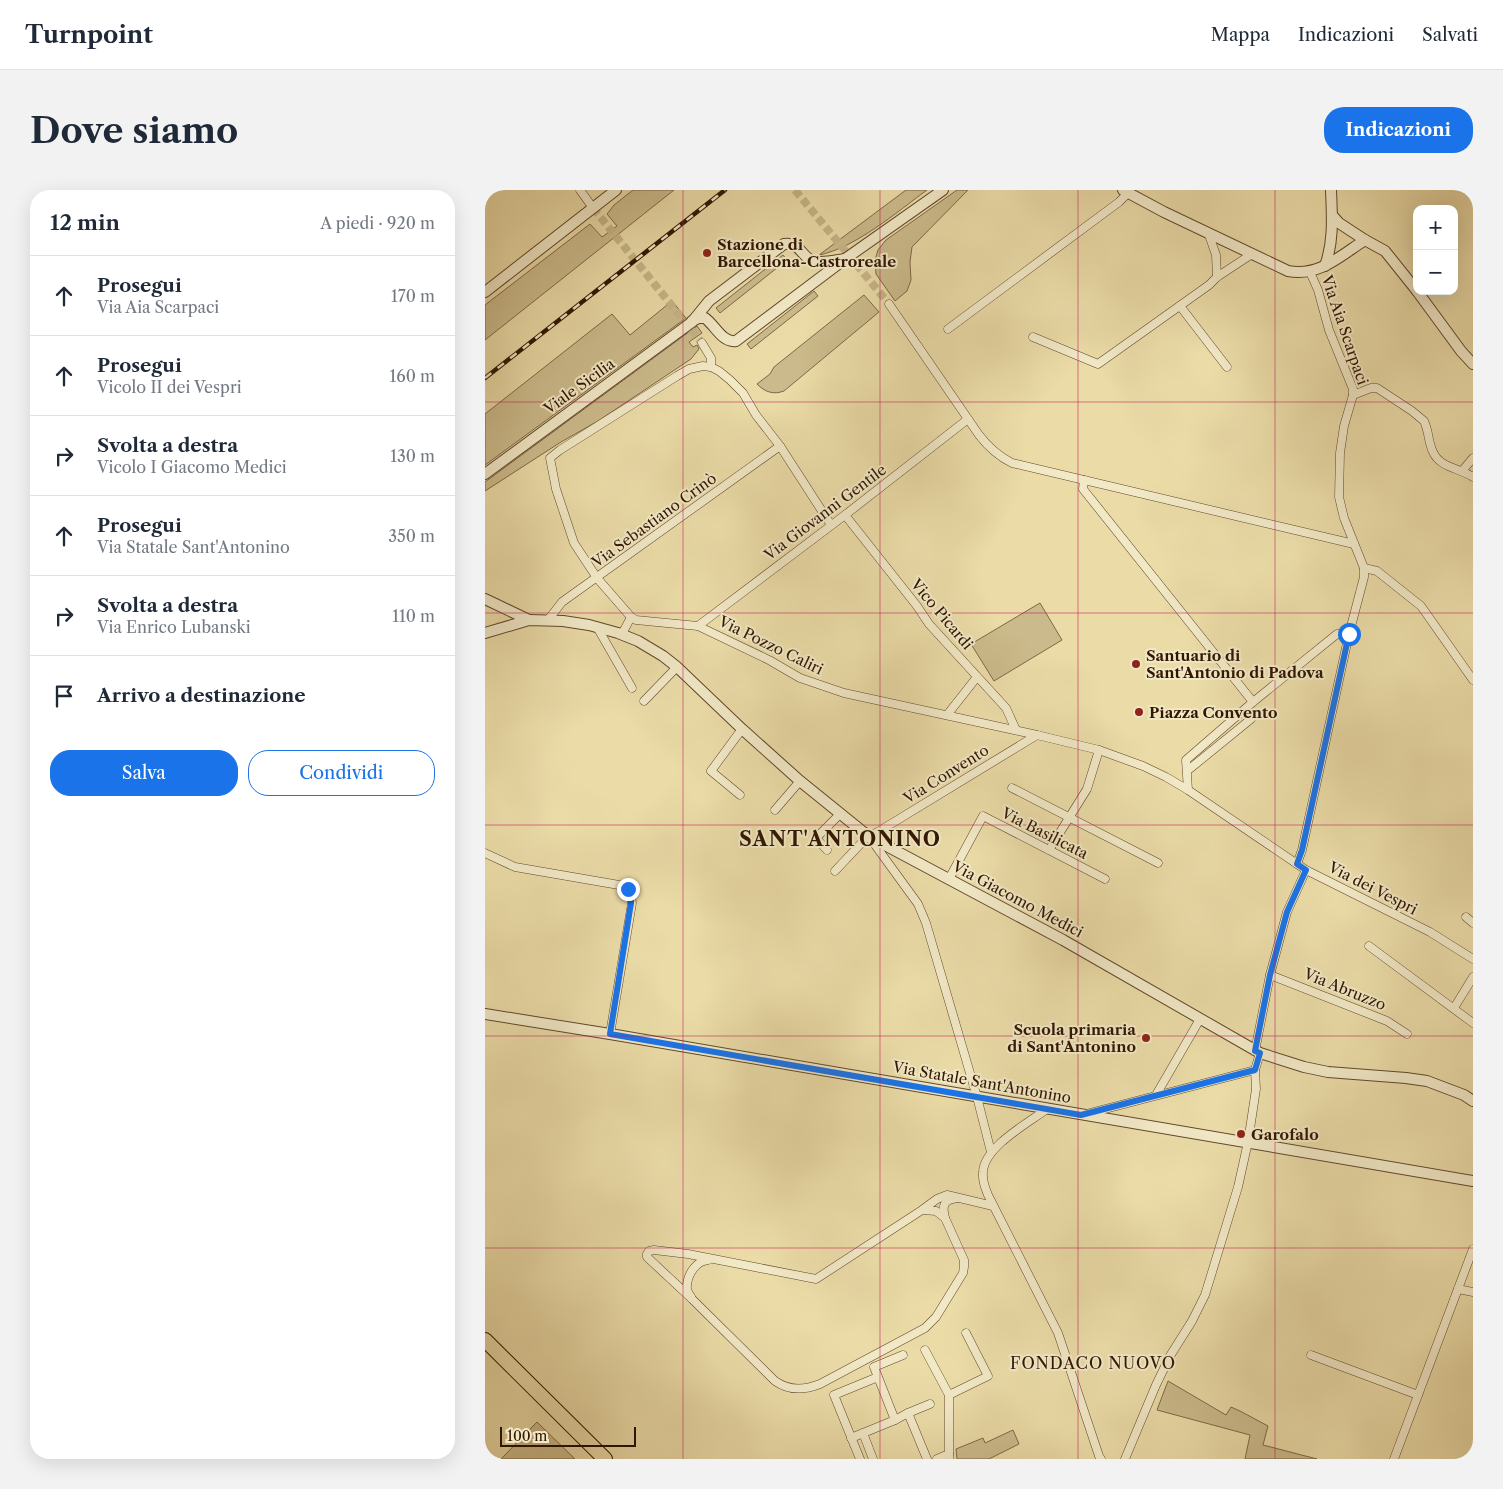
<!DOCTYPE html>
<html lang="it">
<meta charset="utf-8">
<style>
body{margin:0;font-family:"Libre Caslon Text",serif;background:#f2f2f3;color:#1f2937}
.controls{position:absolute;right:15px;top:15px;display:grid;overflow:hidden;border-radius:10px;box-shadow:0 5px 20px #0002}
.controls button{width:45px;height:45px;display:grid;place-items:center;padding:0;border:0;border-bottom:1px solid #e0e1e3;background:#fff;color:#1f2937;font:25px sans-serif}
.scale{position:absolute;left:15px;bottom:12px;width:136px;box-sizing:border-box;padding-left:5px;border:2px solid #321601;border-top:0;font-size:14px;line-height:18px;white-space:nowrap;color:#321601;-webkit-text-stroke:4px #f1e8c6;paint-order:stroke}
.stop{position:absolute;width:15px;height:15px;margin:-11px;border:4px solid #1a73e8;border-radius:50%;background:#fff}
.stop.end{background:#1a73e8;border-color:#fff;box-shadow:0 1px 5px #0008}
.list{margin:0;padding:0;list-style:none}
h2{display:flex;justify-content:space-between;align-items:center;height:65px;margin:0;padding:0 20px;font-size:21px}
h2 small{font-size:16px;font-weight:400;color:#747a83}
.list li{display:grid;grid-template-columns:32px 1fr auto;gap:15px;align-items:center;box-sizing:border-box;height:80px;padding:0 20px;border-top:1px solid #e0e1e3}
.list b{display:block;font-size:19px;white-space:nowrap}
.list p{margin:0;font-size:16px;white-space:nowrap;color:#747a83}
.list em{font-size:16px;font-style:normal;color:#747a83}
.actions{display:flex;gap:10px;padding:15px 20px}
.actions a{flex:1;padding:11px 0;border:1px solid #1a73e8;border-radius:20px;text-align:center;font-size:18px;color:#1a73e8}
.actions .main{background:#1a73e8;color:#fff}
.icon{flex:none;width:28px;height:28px;fill:none;stroke:currentColor;stroke-width:2;stroke-linecap:round;stroke-linejoin:round}
.map{position:relative;flex:none;width:988px;height:1269px;overflow:hidden;border-radius:20px}
header{display:flex;align-items:center;gap:30px;box-sizing:border-box;height:70px;padding:0 25px;background:#fff;border-bottom:1px solid #e0e1e3}
header strong{font-size:24px}
nav{display:flex;gap:28px;margin-inline-start:auto;font-size:18px}
.intro{display:flex;align-items:center;justify-content:space-between;box-sizing:border-box;height:120px;padding:0 30px}
h1{margin:0;font-size:35px}
.button{padding:12px 22px;border-radius:20px;background:#1a73e8;color:#fff;font-size:18px;font-weight:700}
main{display:flex;gap:30px;padding:0 30px}
aside{flex:1;background:#fff;border-radius:20px;box-shadow:0 5px 20px #0002}
.map>svg:first-child{display:block}
.green{fill:#cbba8b;stroke:#7e6846}
.lines{fill:none;stroke-linecap:round;stroke-linejoin:round}
.minor-tunnel{stroke:#c5b486;stroke-width:8;stroke-dasharray:8 4;stroke-linecap:butt}
.minor-casing{stroke:#60472a;stroke-width:9}
.tertiary-casing{stroke:#60472a;stroke-width:12}
.motorway-casing{stroke:#321601;stroke-width:16}
.minor{stroke:#f1e8c6;stroke-width:8}
.tertiary{stroke:#f1e8c6;stroke-width:10}
.motorway{stroke:#eadba7;stroke-width:14}
.rail-casing{stroke:#321601;stroke-width:4.5}
.rail{stroke:#f1e8c6;stroke-width:2.5;stroke-dasharray:8;stroke-linecap:butt}
.route{stroke:#1a73e8;stroke-width:6}
.grid{fill:none;stroke:#c2185b;stroke-width:1;stroke-opacity:0.55}
.poi-dot{fill:#8f2418;stroke:#f1e8c6;stroke-width:2}
.labels{text-anchor:middle;dominant-baseline:central;stroke-width:4;stroke-linejoin:round;paint-order:stroke}
.poi-label{font-size:15px;font-weight:bold;fill:#321601;stroke:#f1e8c6;text-anchor:start}
.street-label{font-size:15px;fill:#321601;stroke:#f1e8c6}
.neighbourhood-label{font-size:16px;letter-spacing:1px;fill:#321601;stroke:#f1e8c6}
.district-label{font-size:20px;font-weight:bold;letter-spacing:1px;fill:#321601;stroke:#f1e8c6}
</style>
<header>
<strong>Turnpoint</strong>
<nav><a>Mappa</a><a>Indicazioni</a><a>Salvati</a></nav>
</header>
<div class="intro"><h1>Dove siamo</h1><a class="button">Indicazioni</a></div>
<main>
<aside>
<h2>12 min<small>A piedi · 920 m</small></h2>
<ul class="list">
<li><svg class="icon" aria-label="ahead" viewBox="0 0 24 24"><path d="M12 20V5M6 11l6-6 6 6"/></svg><div><b>Prosegui</b><p>Via Aia Scarpaci</p></div><em>170 m</em></li>
<li><svg class="icon" aria-label="ahead" viewBox="0 0 24 24"><path d="M12 20V5M6 11l6-6 6 6"/></svg><div><b>Prosegui</b><p>Vicolo II dei Vespri</p></div><em>160 m</em></li>
<li><svg class="icon" aria-label="right" viewBox="0 0 24 24"><path d="M7 20v-9h11M14 6l5 5-5 5"/></svg><div><b>Svolta a destra</b><p>Vicolo I Giacomo Medici</p></div><em>130 m</em></li>
<li><svg class="icon" aria-label="ahead" viewBox="0 0 24 24"><path d="M12 20V5M6 11l6-6 6 6"/></svg><div><b>Prosegui</b><p>Via Statale Sant'Antonino</p></div><em>350 m</em></li>
<li><svg class="icon" aria-label="right" viewBox="0 0 24 24"><path d="M7 20v-9h11M14 6l5 5-5 5"/></svg><div><b>Svolta a destra</b><p>Via Enrico Lubanski</p></div><em>110 m</em></li>
<li><svg class="icon" aria-label="arrive" viewBox="0 0 24 24"><path d="M6 21V4h12l-3 4 3 4H6"/></svg><div><b>Arrivo a destinazione</b></div></li>
</ul>
<div class="actions"><a class="main">Salva</a><a>Condividi</a></div>
</aside>
<div class="map">
<svg width="988" height="1269" viewBox="0 0 988 1269">
<rect width="100%" height="100%" fill="#eadba7"/>
<filter id="stains"><feTurbulence type="fractalNoise" baseFrequency=".004" numOctaves="4"/><feColorMatrix values="0 0 0 0 .2 0 0 0 0 .09 0 0 0 0 .02 0 0 0 .5 -.17"/></filter>
<radialGradient id="worn" r=".72"><stop offset=".6" stop-color="#630" stop-opacity="0"/><stop offset="1" stop-color="#630" stop-opacity=".3"/></radialGradient>
<!-- green -->
<g class="green">
<path d="M148,0H189L0,150V115L105,34L117,47L132,36L122,24L129,15Z"/>
<path d="M421,0H442C412,22 370,58 334,65Z"/>
<path d="M472,0H483L427,57L425,72L426,90L422,101L410,111L391,84L390,70L393,60L401,50Z"/>
<path d="M298,65L302,70L235,123L231,118Z"/>
<path d="M329,101L333,106L266,159L262,154Z"/>
<path d="M379,105L394,122L299,201C288,205 280,202 272,194L285,184L289,177Z"/>
<path d="M187,111L201,128L0,275V224L127,124L145,145Z"/>
<path d="M212,136L217,143L204,152L208,157L212,155L214,159L206,169L113,231L76,252L0,301V292Z"/>
<path d="M555,413L577,450L509,491L486,454Z"/>
<path d="M683,1191L741,1225L746,1217L755,1221L783,1236L778,1255L832,1269H760L765,1245L672,1220Z"/>
<path d="M52,1232L90,1269H16Z"/>
<path d="M528,1240L534,1254L504,1269H472L471,1259L498,1248L500,1253Z"/>
</g>
<g class="lines">
<!-- minor-tunnel -->
<g class="minor-tunnel">
<path d="M310,0L404,114"/>
<path d="M108,18L217,153"/>
</g>
<!-- minor casing -->
<g class="minor-casing">
<g id="minor">
<path d="M95,0L108,18"/>
<path d="M723,42L731,65L732,87"/>
<path d="M404,114L494,245C504,258 513,266 527,273L869,354"/>
<path d="M695,116L742,177"/>
<path d="M463,139L634,12L643,3"/>
<path d="M548,147L613,174L724,95L732,87L767,64"/>
<path d="M217,153L226,168V177"/>
<path d="M868,205L886,198H892L927,221L939,231C944,241 943,252 948,262C955,278 975,278 988,287"/>
<path d="M977,281L988,268"/>
<path d="M599,290L598,299L768,512"/>
<path d="M360,325L432,416L444,434L521,518L531,540"/>
<path d="M346,335L295,256L271,225L258,203L245,190L234,181L226,177L218,176L204,179L192,186L75,260L65,268L71,299L89,353L112,388L146,427L151,430L213,436L284,470L315,488L359,503L552,545L614,560L658,576L681,587L703,600L821,680L945,742L988,769"/>
<path d="M879,378L892,381L936,416L988,490"/>
<path d="M63,430L77,412L295,256"/>
<path d="M213,436L360,325L483,229"/>
<path d="M112,437L147,498"/>
<path d="M137,444L146,427"/>
<path d="M159,511L192,477"/>
<path d="M462,525L492,487"/>
<path d="M702,581L766,529"/>
<path d="M527,598L673,673"/>
<path d="M703,600L701,570L768,512L852,444H864"/>
<path d="M255,605L226,581L257,539"/>
<path d="M290,620L315,591"/>
<path d="M385,648L433,714L441,733L492,907L506,962"/>
<path d="M342,660L331,648L355,624"/>
<path d="M564,660L602,599L614,560"/>
<path d="M0,663L30,677L134,695C144,698 146,703 147,713L125,844"/>
<path d="M812,674L817,660L864,444L879,387V378L859,328L854,307L855,263L859,236L868,205V199L844,140L833,100L825,82"/>
<path d="M350,681L383,646L391,643L552,545"/>
<path d="M464,689L498,626L620,689"/>
<path d="M981,727L988,733"/>
<path d="M884,756L988,833"/>
<path d="M785,785L902,831L922,844"/>
<path d="M969,818L988,787"/>
<path d="M770,861L785,785L802,722L821,680"/>
<path d="M671,905L715,829"/>
<path d="M562,919C543,933 499,957 498,982C497,990 500,998 503,1005L573,1143L614,1266L616,1269"/>
<path d="M601,924L770,880"/>
<path d="M437,1020L331,1089L203,1064L169,1060L164,1061L162,1064V1067L207,1109L290,1191C304,1201 320,1200 335,1194L440,1138L451,1127L478,1083L479,1077V1070L460,1028L451,1021L437,1020L452,1009L462,1005L508,1016"/>
<path d="M460,1028C457,1016 458,1010 472,1008"/>
<path d="M973,1099L988,1102"/>
<path d="M206,1107C203,1103 201,1099 202,1095C203,1084 211,1071 223,1070"/>
<path d="M440,1160L464,1205L503,1186L481,1143"/>
<path d="M826,1165L933,1205"/>
<path d="M393,1187L389,1177L418,1165"/>
<path d="M423,1223L445,1214"/>
<path d="M378,1243L388,1269"/>
<path d="M366,1248L410,1230L423,1223L442,1269"/>
<path d="M375,1269L349,1205L393,1187L410,1230"/>
<path d="M452,1269L464,1264"/>
<path d="M464,1269V1205"/>
<path d="M640,1269L671,1195L685,1166L707,1131L720,1105L753,997L763,952L771,899L770,880L775,863"/>
<path d="M909,1269L988,1059"/>
</g>
</g>
<!-- tertiary casing -->
<g class="tertiary-casing">
<g id="tertiary">
<path d="M638,0L679,22L803,81C834,87 855,66 880,50"/>
<path d="M847,25L854,33L880,50L900,61L932,101"/>
<path d="M840,76C849,51 847,26 846,0"/>
<path d="M932,101L976,161L988,174"/>
<path d="M0,102L131,0"/>
<path d="M207,131L214,128H220C230,135 237,153 251,151L360,69L458,0"/>
<path d="M0,284L207,132L224,111L299,54C315,51 316,67 328,71C337,74 351,70 360,69"/>
<path d="M0,409L44,430"/>
<path d="M0,443L44,430L78,431L104,435L133,443L153,451L178,466L192,477L257,539L315,591L383,646L578,750L775,863L819,877L843,882L921,888L942,891L979,905L988,911"/>
<path d="M0,824L125,844L988,991"/>
</g>
</g>
<!-- motorway casing -->
<g class="motorway-casing">
<path id="motorway" d="M0,1150L120,1269"/>
</g>
<!-- minor -->
<use href="#minor" class="minor"/>
<!-- tertiary -->
<use href="#tertiary" class="tertiary"/>
<!-- motorway -->
<use href="#motorway" class="motorway"/>
<!-- rail casing -->
<g class="rail-casing">
<path id="rail" d="M0,188L240,0"/>
</g>
<!-- rail -->
<use href="#rail" class="rail"/>
</g>
<g class="lines">
<!-- route -->
<path class="route" d="M143,699L146,703V713L125,844L596,925L770,880L775,863L770,861L785,785L802,722L821,680L812,674L817,660L864,444"/>
</g>
<!-- grid -->
<path class="grid" d="M198,0V1269M395,0V1269M593,0V1269M790,0V1269M0,212H988M0,423H988M0,635H988M0,846H988M0,1058H988"/>
<!-- markers -->
<g class="poi-dot">
<circle cx="222" cy="63" r="5"/>
<circle cx="651" cy="474" r="5"/>
<circle cx="654" cy="522" r="5"/>
<circle cx="661" cy="848" r="5"/>
<circle cx="756" cy="944" r="5"/>
</g>
<g class="labels">
<!-- poi labels -->
<g class="poi-label">
<text x="232" y="54">Stazione di<tspan x="232" dy="17">Barcellona-Castroreale</tspan></text>
<text x="661" y="465">Santuario di<tspan x="661" dy="17">Sant'Antonio di Padova</tspan></text>
<text x="664" y="522">Piazza Convento</text>
<text x="651" y="839" text-anchor="end">Scuola primaria<tspan x="651" dy="17">di Sant'Antonino</tspan></text>
<text x="766" y="944">Garofalo</text>
</g>
<!-- street labels -->
<g class="street-label">
<text transform="translate(860 140) rotate(71)">Via Aia Scarpaci</text>
<text transform="translate(94 196) rotate(-36)">Viale Sicilia</text>
<text transform="translate(340 322) rotate(-37)">Via Giovanni Gentile</text>
<text transform="translate(169 330) rotate(-36)">Via Sebastiano Crinò</text>
<text transform="translate(457 424) rotate(50)">Vico Picardi</text>
<text transform="translate(286 455) rotate(26)">Via Pozzo Caliri</text>
<text transform="translate(461 584) rotate(-32)">Via Convento</text>
<text transform="translate(560 643) rotate(27)">Via Basilicata</text>
<text transform="translate(888 698) rotate(27)">Via dei Vespri</text>
<text transform="translate(533 709) rotate(28)">Via Giacomo Medici</text>
<text transform="translate(860 799) rotate(22)">Via Abruzzo</text>
<text transform="translate(497 892) rotate(10)">Via Statale Sant'Antonino</text>
</g>
<!-- neighbourhood labels -->
<g class="neighbourhood-label">
<text x="608" y="1173">FONDACO NUOVO</text>
</g>
<!-- district labels -->
<g class="district-label">
<text x="355" y="649">SANT'ANTONINO</text>
</g>
</g>
<rect width="100%" height="100%" filter="url(#stains)"/>
<rect width="100%" height="100%" fill="url(#worn)"/>
</svg>
<div class="controls">
<button>+</button>
<button>−</button>
</div>
<div class="scale">100 m</div>
<div class="stop" style="left:864px;top:444px"></div>
<div class="stop end" style="left:143px;top:699px"></div>
</div>
</main>
